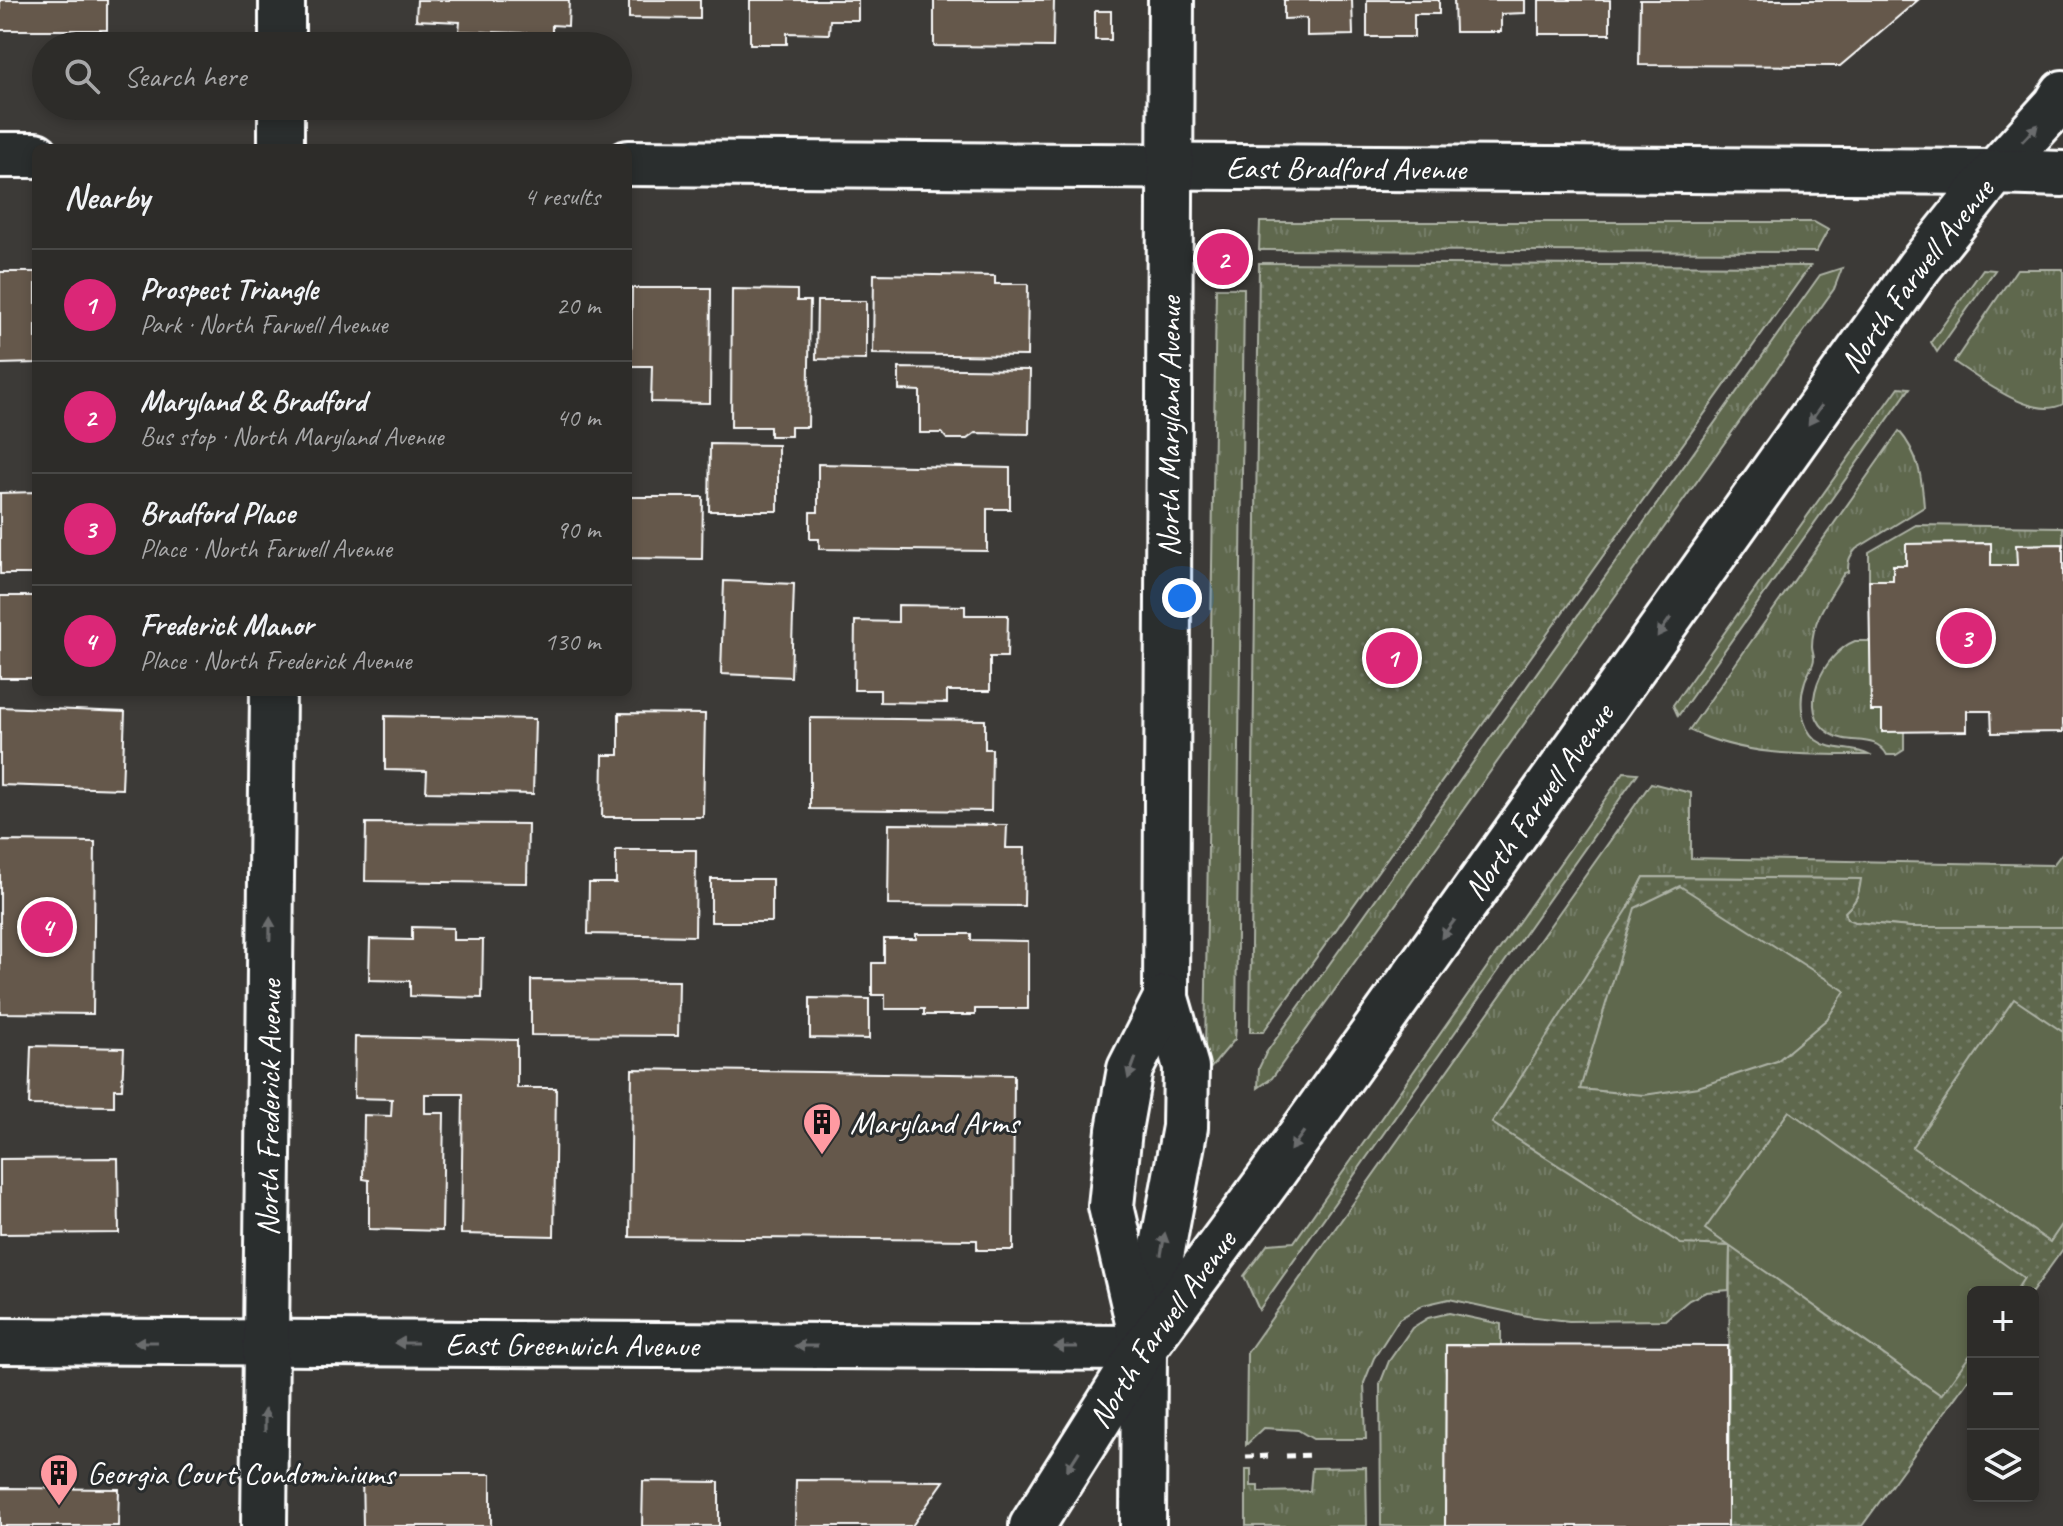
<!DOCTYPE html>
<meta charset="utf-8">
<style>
body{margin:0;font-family:Caveat,sans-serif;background:#393835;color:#f1f3f6}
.controls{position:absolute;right:24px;bottom:24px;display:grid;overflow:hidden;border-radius:12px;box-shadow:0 4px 12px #0003}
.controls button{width:72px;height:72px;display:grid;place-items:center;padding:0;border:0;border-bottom:2px solid #484846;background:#2d2c29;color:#f1f3f6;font:40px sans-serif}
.you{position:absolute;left:1182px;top:598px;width:28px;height:28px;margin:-20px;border:6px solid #fff;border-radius:50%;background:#1a73e8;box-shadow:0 0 0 12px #1a73e833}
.badge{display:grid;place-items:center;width:52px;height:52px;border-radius:50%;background:#db2777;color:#fff;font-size:26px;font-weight:700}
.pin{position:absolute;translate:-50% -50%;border:4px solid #fff;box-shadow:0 2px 8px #0006}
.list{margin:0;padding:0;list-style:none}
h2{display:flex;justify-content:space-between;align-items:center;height:104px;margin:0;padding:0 32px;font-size:34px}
h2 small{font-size:26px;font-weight:400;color:#a7a7a8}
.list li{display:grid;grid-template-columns:52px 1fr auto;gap:24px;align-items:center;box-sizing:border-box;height:112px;padding:0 32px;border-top:2px solid #484846}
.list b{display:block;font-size:30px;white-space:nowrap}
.list p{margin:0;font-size:26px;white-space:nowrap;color:#a7a7a8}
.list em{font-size:26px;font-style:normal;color:#a7a7a8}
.icon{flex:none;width:44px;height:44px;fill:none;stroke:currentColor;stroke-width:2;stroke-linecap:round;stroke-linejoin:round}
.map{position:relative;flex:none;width:2063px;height:1526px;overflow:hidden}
.search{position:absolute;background:#2d2c29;box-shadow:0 4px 12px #0003;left:32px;top:32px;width:600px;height:88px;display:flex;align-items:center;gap:20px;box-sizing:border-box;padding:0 28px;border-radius:44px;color:#a7a7a8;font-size:30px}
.panel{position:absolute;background:#2d2c29;box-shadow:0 4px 12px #0003;left:32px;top:144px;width:600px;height:552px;border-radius:12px}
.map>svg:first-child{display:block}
.grass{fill:url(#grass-tufts);stroke:#aeb3a6;stroke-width:2}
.park{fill:url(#park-dots);stroke:#aeb3a6;stroke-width:2}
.pitch{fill:#5e674e;stroke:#aeb3a6;stroke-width:2}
.building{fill:#65594c;stroke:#fff;stroke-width:2}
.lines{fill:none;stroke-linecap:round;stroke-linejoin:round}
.minor-casing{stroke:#fff;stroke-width:50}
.major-casing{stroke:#fff;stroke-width:50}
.path{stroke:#fff;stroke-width:5;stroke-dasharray:8 6;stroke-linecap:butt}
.minor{stroke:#2a2d2e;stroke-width:44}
.major{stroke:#2a2d2e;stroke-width:44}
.oneway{fill:#6a6c6d}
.labels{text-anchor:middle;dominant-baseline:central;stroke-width:6;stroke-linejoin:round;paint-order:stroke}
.street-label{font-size:32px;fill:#fff;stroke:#2a2d2e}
.poi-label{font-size:32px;fill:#fff;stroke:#2a2d2e;text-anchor:start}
</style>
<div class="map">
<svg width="2063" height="1526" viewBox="0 0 2063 1526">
<defs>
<pattern id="grass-tufts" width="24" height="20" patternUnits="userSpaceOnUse" patternTransform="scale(2)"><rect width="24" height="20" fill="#5e674e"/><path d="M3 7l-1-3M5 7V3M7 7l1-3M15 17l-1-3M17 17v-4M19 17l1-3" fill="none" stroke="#767e69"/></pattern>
<pattern id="park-dots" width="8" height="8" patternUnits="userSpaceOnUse" patternTransform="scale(2)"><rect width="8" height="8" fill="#5e674e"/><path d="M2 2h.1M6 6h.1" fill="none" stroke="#767e69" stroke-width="1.8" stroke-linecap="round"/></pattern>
</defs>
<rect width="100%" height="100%" fill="#3c3a37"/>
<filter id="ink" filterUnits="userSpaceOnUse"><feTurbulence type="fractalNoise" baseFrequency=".0125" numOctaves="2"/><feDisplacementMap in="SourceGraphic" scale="16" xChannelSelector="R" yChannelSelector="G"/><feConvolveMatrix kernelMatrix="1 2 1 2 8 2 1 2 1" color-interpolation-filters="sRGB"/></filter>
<g filter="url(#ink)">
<!-- grass -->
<g class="grass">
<path d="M1260,222H1814L1828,230L1816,252L1259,250Z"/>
<path d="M1842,268L1834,289L1272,1078L1258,1088L1259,1068L1266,1053L1820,275Z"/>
<path d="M1983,269L1995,270L1937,352L1931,342Z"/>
<path d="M2017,269H2063V404C2033,421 1979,378 1954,362Z"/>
<path d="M1216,288H1244L1236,1025L1235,1039L1210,1069L1205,1054Z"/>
<path d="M1899,387L1910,388L1678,716L1673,705Z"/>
<path d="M1899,431C1919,454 1922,478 1924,507L1856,549C1849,557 1848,561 1848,572L1844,573C1831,595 1812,619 1812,646C1812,650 1814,654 1814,658C1814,666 1807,674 1805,681C1799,699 1800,727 1816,740C1832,752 1853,746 1869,755C1807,755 1746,757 1689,730Z"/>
<path d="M1916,525L2063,527V544L2017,545V565H1991L1990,543L1907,544L1906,565H1893V580H1869V552Z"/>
<path d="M1855,641H1870L1882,711L1904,732V750L1896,755H1887C1875,733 1850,746 1831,734C1794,711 1824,653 1855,641Z"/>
<path d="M1624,772L1638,773L1259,1310L1244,1276L1268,1244L1294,1242Z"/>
<path d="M1651,783L1691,793V858L2053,865L2063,852V927H1910L1855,922L1847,919L1845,911C1857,901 1859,894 1860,879L1644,877L1629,906L1730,1245L1729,1290L1706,1292L1689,1300L1665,1320L1569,1321L1527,1316L1449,1299L1423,1305L1399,1319L1374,1358L1364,1383L1366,1439H1313L1298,1430L1264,1428L1246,1445L1247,1353Z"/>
<path d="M1449,1313L1501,1324V1345H1446L1445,1526H1381L1380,1384L1389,1361L1412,1328L1428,1318Z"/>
<path d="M1366,1467L1367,1526H1246V1469H1251V1486H1258V1492L1310,1491L1312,1468Z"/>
</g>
<!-- park -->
<g class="park">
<path d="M1259,263L1810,266L1263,1032H1250Z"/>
<path d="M1644,877L1861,879C1859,894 1857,901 1845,912L1847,919L1855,922L1910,927H2063V1249L2032,1292H1973V1373L1862,1526H1728L1730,1246L1681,1244L1492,1123L1629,907Z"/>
</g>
<!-- pitch -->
<g class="pitch">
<path d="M1680,886L1845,991L1827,1019L1777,1061L1698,1087L1644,1095L1580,1089L1635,908Z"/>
<path d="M2014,999L2063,1032V1223L2050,1242L1912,1147Z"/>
<path d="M1789,1111L2024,1278L2015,1292H1973V1351L1941,1395L1705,1229Z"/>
</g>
<!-- building -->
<g class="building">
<rect x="0" y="0" width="107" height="30"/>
<path d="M417,0H569L568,26L552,25V34L459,31L460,22L416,20Z"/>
<path d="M629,0H700V19L629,18Z"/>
<path d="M750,0H858V20H830L829,34L787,33V44H750Z"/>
<path d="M934,0H1054L1053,47L934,46Z"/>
<path d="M1284,0H1352L1353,35L1307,36V18L1284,19Z"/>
<path d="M1367,0H1439V14H1414V37H1367Z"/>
<path d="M1454,0H1525V13L1501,14V32H1455Z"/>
<rect x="1539" y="0" width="71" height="34"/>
<path d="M1640,0H1918L1840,66L1639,65Z"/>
<rect x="1095" y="11" width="16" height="29"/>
<path d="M0,272H36V363L0,364Z"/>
<path d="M874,274L995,276V284H1028L1027,356L873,354Z"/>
<path d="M632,288H711L710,403L651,402L652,366H631Z"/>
<path d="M732,289L797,290V301H810L808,427H791V436H770V427H731Z"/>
<path d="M817,301H866V360L816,359Z"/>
<path d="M899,368L1030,370L1029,434L975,433L967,439H947L942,433H920V391L899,390Z"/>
<path d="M710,444L778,445V511H709Z"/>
<path d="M818,464L1010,468V509H987V551L819,549V539H810V512H818Z"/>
<path d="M36,492V574H0V493Z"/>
<path d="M628,497H703L702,559L628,558Z"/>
<path d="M1991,543V565H2017L2016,545L2063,544V732L1992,733L1991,711H1967V731L1882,732V711H1871L1869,580H1893V565H1906V544Z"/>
<path d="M724,581L794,584L791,677L721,674Z"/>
<rect x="0" y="596" width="36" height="82"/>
<path d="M898,605L965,606V615H1008L1007,657H990V691H947V703L880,702V690H854L855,621L898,622Z"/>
<path d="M0,707L125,712L122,789L0,785Z"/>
<path d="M619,713L705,714L703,817H602L603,755H619Z"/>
<path d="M385,716L535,719L533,794L426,792L427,771L385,770Z"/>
<path d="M810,718L985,720V749H992L991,811L810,809Z"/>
<path d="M366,823L528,824L527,883L365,881Z"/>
<path d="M889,824L1007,825L1006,848H1025L1024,906L888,905Z"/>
<path d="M0,841L95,842L93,1014L0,1013Z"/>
<path d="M616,850H696L695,936L588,934L589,883H616Z"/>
<rect x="711" y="879" width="61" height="43"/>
<path d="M412,927L453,928V940H483L482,998L410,996V981L369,980L370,939L412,940Z"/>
<path d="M916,934H971V940L1028,941V1009H975V1015H924V1009H885V995H872V963H884V939H916Z"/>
<path d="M531,980L679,981L678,1036L531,1035Z"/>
<path d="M810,998L869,999V1039L810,1038Z"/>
<path d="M355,1037L517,1040V1088H556L554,1236L461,1234L463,1094H425V1113H444L442,1231L369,1229V1180L363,1179L364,1115L391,1116L392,1099L354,1098Z"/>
<path d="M31,1046L124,1048L122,1089H114V1106L29,1105Z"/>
<path d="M632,1069L1014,1075L1013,1250H977V1240L630,1237Z"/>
<path d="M118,1158L119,1233L0,1234V1159Z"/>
<path d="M1446,1345L1728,1346V1526H1445Z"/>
<path d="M362,1474H491V1526H363Z"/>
<path d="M796,1480L944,1481L912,1526H795Z"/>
<path d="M643,1481L719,1482V1526H642Z"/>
<path d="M0,1488L119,1489L118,1526H0Z"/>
</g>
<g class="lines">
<!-- minor casing -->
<g class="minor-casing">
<g id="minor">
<path d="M282,46V0"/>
<path d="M281,148V106"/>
<path d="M0,155H36"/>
<path id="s1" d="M628,163L1995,172L2056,105L2063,93"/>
<path id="s2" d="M0,1341L1144,1348"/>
<path id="s3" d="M1144,1348L1185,1127L1186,1067L1166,998L1171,0"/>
<path id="s4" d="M264,1526L273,692"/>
<path d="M1143,1526L1144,1348L1111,1206L1119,1130L1130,1069L1166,998"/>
</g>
</g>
<!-- major casing -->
<g class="major-casing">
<g id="major">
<path id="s5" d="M1032,1526L1144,1348L1269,1179L1919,267L1995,172L2063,174"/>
</g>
</g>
<!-- path -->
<g class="path">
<path d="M1286,1456L1312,1455"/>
<path d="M1246,1457L1270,1456"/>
</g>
<!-- minor -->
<use href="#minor" class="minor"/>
<!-- major -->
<use href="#major" class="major"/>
</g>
<!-- one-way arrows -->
<defs><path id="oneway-solid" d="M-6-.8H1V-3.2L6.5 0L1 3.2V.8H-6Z" transform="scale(2)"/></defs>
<g class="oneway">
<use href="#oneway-solid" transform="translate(2030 133) rotate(-47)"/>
<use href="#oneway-solid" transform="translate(1815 415) rotate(125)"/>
<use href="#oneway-solid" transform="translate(1664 627) rotate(125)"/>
<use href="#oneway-solid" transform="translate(270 929) rotate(-89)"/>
<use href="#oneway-solid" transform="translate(1448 929) rotate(126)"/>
<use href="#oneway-solid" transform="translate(1132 1068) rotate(110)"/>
<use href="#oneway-solid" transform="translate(1297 1141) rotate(126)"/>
<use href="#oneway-solid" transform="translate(1163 1244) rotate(-80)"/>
<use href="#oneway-solid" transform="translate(146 1342) rotate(-180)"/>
<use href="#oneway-solid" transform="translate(406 1343) rotate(-180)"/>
<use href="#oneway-solid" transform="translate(806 1346) rotate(-180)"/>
<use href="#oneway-solid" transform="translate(1066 1347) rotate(-180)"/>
<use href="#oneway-solid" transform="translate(265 1420) rotate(-90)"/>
<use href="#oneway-solid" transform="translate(1073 1461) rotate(122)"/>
</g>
</g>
<!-- icons -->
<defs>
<g id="building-pin" transform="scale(2)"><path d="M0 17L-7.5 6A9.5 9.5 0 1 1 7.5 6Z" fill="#ff9aa2" stroke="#2a2d2e"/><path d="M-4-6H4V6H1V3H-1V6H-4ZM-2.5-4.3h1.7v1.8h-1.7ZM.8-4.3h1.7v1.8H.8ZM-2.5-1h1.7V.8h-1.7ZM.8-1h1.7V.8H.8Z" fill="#111"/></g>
</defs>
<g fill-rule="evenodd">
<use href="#building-pin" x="822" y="1122"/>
<use href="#building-pin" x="59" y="1473"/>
</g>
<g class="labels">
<!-- street labels -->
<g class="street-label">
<text stroke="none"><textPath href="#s1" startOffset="718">East Bradford Avenue</textPath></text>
<text stroke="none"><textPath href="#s5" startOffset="1532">North Farwell Avenue</textPath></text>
<text stroke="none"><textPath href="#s3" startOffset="928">North Maryland Avenue</textPath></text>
<text stroke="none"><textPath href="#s5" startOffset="884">North Farwell Avenue</textPath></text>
<text stroke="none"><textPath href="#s4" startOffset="418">North Frederick Avenue</textPath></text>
<text stroke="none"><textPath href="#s5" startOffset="236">North Farwell Avenue</textPath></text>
<text stroke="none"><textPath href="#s2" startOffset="572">East Greenwich Avenue</textPath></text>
</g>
<!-- poi labels -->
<g class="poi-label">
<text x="850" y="1122">Maryland Arms</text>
<text x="87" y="1473">Georgia Court Condominiums</text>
</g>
</g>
</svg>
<div class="controls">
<button>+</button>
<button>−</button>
<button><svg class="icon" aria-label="layers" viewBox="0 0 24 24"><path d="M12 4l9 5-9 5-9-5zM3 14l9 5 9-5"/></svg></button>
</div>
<div class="you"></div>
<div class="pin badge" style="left:1392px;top:658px">1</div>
<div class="pin badge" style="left:1223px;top:259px">2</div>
<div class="pin badge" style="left:1966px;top:638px">3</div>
<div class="pin badge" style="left:47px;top:927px">4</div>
<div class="search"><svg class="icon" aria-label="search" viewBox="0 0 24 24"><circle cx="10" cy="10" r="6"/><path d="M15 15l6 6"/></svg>Search here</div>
<section class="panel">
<h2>Nearby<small>4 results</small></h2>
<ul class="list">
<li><span class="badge">1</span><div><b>Prospect Triangle</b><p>Park · North Farwell Avenue</p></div><em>20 m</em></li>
<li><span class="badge">2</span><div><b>Maryland &amp; Bradford</b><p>Bus stop · North Maryland Avenue</p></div><em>40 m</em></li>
<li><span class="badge">3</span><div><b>Bradford Place</b><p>Place · North Farwell Avenue</p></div><em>90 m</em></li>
<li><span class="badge">4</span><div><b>Frederick Manor</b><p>Place · North Frederick Avenue</p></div><em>130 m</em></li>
</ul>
</section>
</div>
